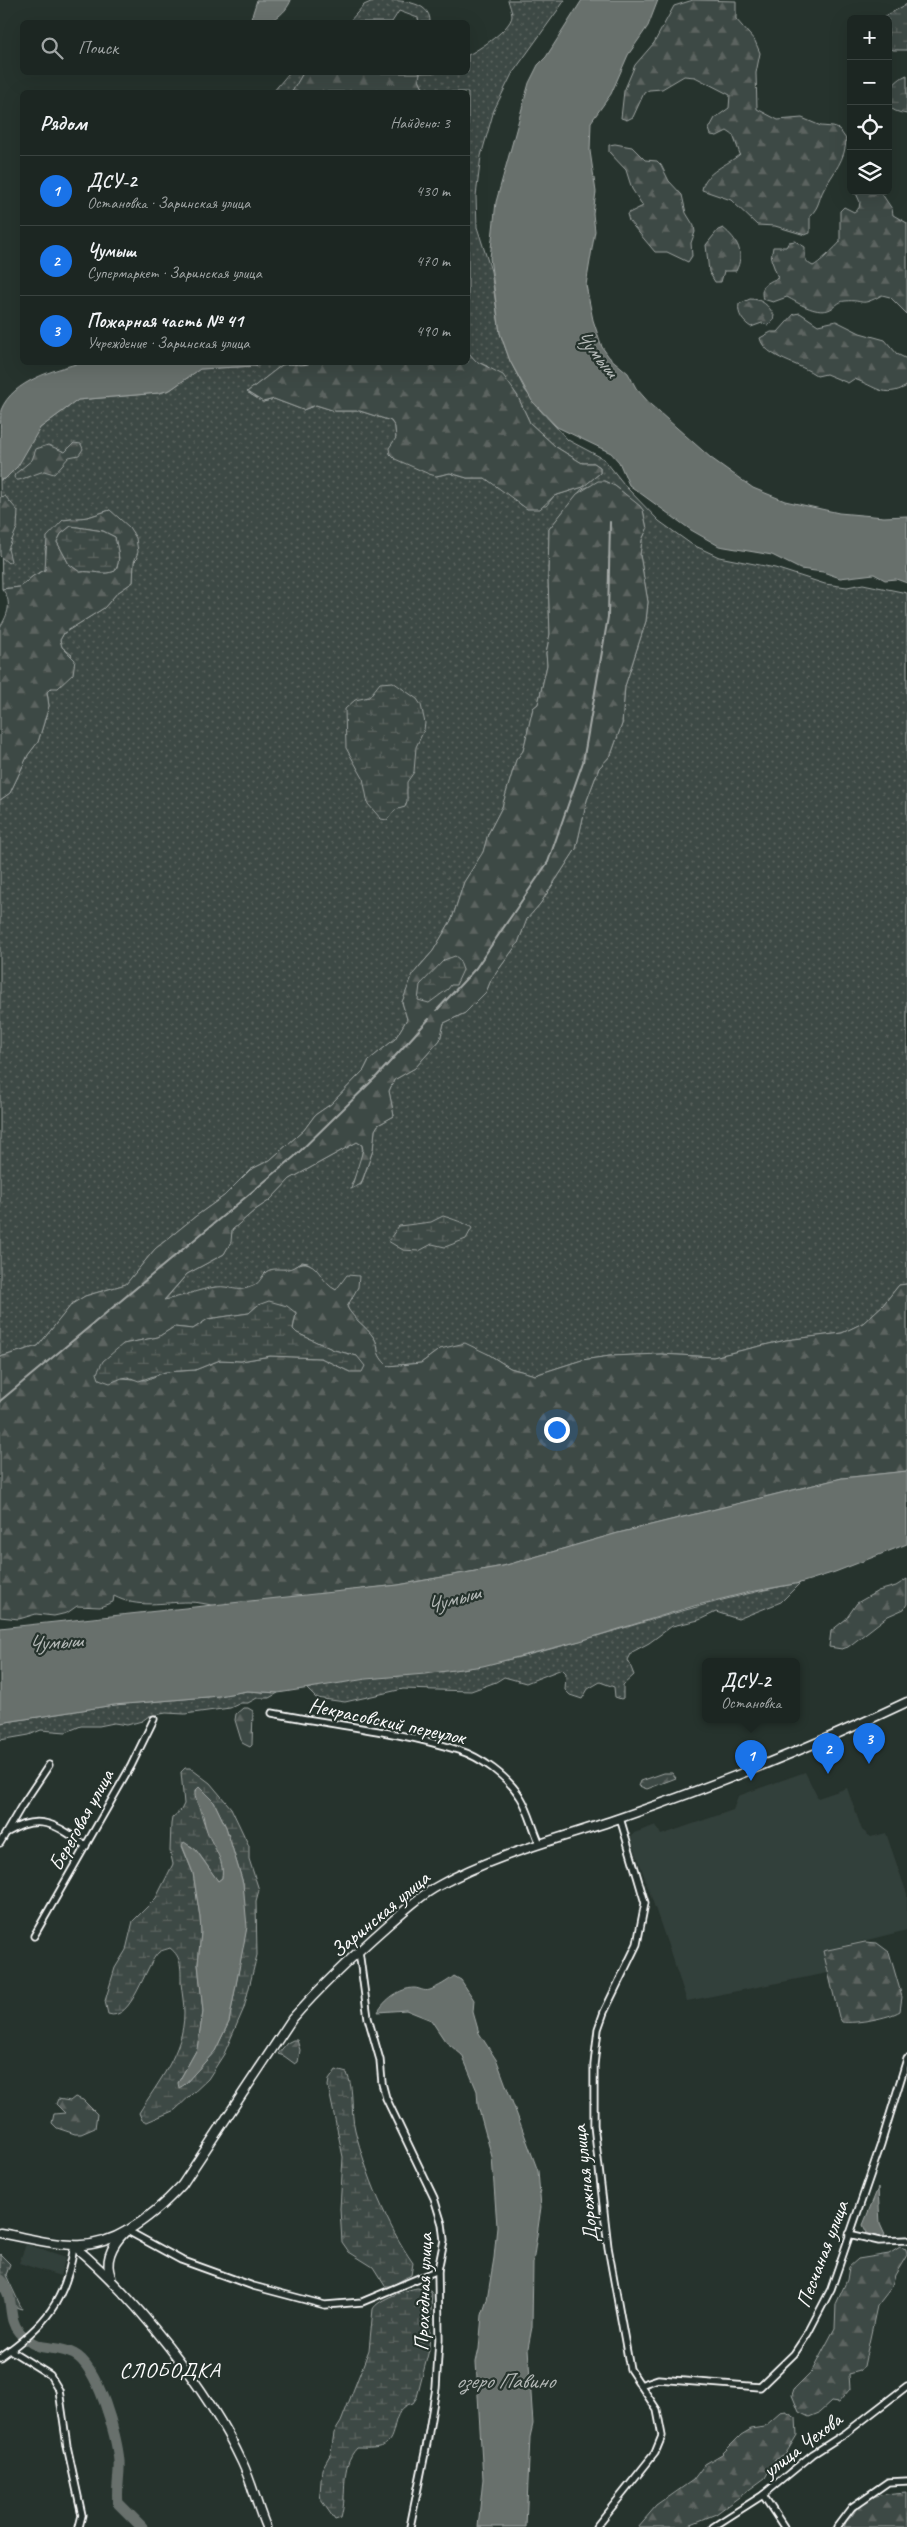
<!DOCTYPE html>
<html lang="ru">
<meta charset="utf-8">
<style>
body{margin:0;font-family:Caveat,sans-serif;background:#252e2a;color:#f1f3f6}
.controls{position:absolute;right:15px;top:15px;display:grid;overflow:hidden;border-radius:8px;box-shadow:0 5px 20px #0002}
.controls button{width:45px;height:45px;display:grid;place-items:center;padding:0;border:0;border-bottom:1px solid #3a4340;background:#1c2622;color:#f1f3f6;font:25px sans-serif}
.you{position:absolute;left:556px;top:1429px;width:18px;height:18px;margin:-12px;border:4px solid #fff;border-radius:50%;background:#1a73e8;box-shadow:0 0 0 8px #1a73e833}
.badge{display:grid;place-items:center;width:32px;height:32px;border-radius:50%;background:#1a73e8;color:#fff;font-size:16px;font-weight:700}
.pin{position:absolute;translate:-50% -41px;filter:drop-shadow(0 1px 2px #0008)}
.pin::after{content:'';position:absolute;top:26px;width:18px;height:15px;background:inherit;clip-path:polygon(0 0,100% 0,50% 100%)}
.popup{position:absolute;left:702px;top:1658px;width:98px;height:65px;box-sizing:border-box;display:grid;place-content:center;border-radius:8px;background:#1c2622;filter:drop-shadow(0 1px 4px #0005);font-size:16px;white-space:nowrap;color:#a0a5a5}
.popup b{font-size:19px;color:#f1f3f6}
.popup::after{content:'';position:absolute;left:50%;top:100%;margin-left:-10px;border:10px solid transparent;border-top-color:#1c2622}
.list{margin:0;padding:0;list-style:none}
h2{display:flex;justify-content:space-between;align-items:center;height:65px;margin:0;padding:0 20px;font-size:21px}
h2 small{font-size:16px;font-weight:400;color:#a0a5a5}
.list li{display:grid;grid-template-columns:32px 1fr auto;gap:15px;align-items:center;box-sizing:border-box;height:70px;padding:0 20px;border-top:1px solid #3a4340}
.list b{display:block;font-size:19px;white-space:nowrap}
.list p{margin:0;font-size:16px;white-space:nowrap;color:#a0a5a5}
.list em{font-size:16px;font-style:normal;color:#a0a5a5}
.icon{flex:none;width:28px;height:28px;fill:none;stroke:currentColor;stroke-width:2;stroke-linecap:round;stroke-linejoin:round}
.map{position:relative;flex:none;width:907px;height:2527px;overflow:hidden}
.search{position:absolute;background:#1c2622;box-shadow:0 5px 20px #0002;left:20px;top:20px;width:450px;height:55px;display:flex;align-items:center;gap:12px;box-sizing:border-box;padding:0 18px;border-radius:8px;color:#a0a5a5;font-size:19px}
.panel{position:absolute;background:#1c2622;box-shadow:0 5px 20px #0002;left:20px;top:90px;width:450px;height:275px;border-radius:8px}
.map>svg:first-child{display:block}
.built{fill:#333f3a}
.grass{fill:url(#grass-dots);stroke:#9ea4a2}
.forest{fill:url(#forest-firs);stroke:#9ea4a2;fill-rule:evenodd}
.wetland{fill:url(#wetland-marsh);stroke:#9ea4a2;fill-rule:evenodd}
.water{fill:#67706c;stroke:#a4a9a7}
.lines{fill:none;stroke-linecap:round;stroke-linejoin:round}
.stream{stroke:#a4a9a7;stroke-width:2}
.river{stroke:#67706c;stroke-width:11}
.street-casing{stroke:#fff;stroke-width:9}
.secondary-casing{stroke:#fff;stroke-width:11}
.street{stroke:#26332d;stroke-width:5.5}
.secondary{stroke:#26332d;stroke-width:8}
.labels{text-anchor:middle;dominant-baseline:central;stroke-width:4.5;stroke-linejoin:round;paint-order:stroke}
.street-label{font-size:21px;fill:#fff;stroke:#26332d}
.water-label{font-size:22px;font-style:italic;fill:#b3b8b6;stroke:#26332d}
.neighbourhood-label{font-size:22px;letter-spacing:1px;fill:#fff;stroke:#26332d}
</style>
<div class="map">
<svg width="907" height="2527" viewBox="0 0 907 2527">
<defs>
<pattern id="grass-dots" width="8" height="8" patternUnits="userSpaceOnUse" patternTransform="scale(1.25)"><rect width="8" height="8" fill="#3e4944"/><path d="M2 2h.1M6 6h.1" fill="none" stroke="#5b6460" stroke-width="1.8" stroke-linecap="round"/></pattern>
<pattern id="forest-firs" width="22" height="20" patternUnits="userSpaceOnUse" patternTransform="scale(1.25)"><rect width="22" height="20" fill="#3e4944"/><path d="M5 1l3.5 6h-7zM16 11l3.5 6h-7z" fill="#5b6460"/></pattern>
<pattern id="wetland-marsh" width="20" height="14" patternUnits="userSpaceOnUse" patternTransform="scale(1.25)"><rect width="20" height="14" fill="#3e4944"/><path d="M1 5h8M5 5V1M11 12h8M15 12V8" fill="none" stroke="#5b6460"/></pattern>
</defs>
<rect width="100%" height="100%" fill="#26332d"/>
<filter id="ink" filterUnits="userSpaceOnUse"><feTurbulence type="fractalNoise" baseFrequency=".02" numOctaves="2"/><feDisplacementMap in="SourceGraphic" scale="10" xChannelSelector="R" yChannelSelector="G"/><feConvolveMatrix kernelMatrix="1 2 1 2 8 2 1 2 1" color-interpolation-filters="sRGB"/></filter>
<g filter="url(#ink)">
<!-- built -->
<g class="built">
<path d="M805,1772L818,1798L847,1788L862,1830L871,1837L886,1833L907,1894V1930L823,1951L828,1973L687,2001L631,1838L634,1833L656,1825L661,1835L733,1810L738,1796Z"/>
<path d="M26,2244L66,2257L60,2276L19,2263Z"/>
</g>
<!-- grass -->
<g class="grass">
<path d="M375,0C396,0 431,0 430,22H419L418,18L399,11L392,22H349L364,5Z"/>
<path d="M508,0H565L512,74L494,110L481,156L476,196L477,227L491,271L500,333L510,361L525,390L540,410L568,440L604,459L627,488L659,521L691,544L719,557L775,568L825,584L847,587L863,584L907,593V1284L899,1285L883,1305L863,1323L842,1333L786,1340L713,1357L661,1354L610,1356L582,1360L535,1375L510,1368L488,1354L440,1349L421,1363L388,1366C373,1353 381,1349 374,1338C366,1326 354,1320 347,1307L348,1302L353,1298L330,1287L321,1278L315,1268L308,1263L302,1262L291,1269L271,1270L266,1272L259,1283L238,1291L215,1287L164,1301L187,1274L224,1254L230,1242L232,1230L255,1210L270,1200L290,1179L357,1142L362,1145C364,1155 357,1176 351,1184L361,1185L373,1150L375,1130L378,1125L394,1116L389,1091L394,1080L415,1068L440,1040L444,1023L465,1013L486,992L491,980L518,943L527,918L540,904L576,849L587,800L599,768L611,755L622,724L625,686L646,621L648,602L640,555L642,540L647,529L643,510L615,486L604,481L582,489L549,529L548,578L550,634L546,653L547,665L538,704L533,708L523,751L516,760L502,807L488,834L483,853L464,882L452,919L433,951L417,969L402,1002L407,1019L395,1039L369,1060L364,1070L331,1104L315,1115L304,1130L270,1160L250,1170L224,1196L196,1216L155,1249L126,1284L85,1296L72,1304L38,1346L0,1357V800L10,793L28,755L38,742L49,706L47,692L72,655L62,647L60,640L64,633L104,608L117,593L133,582L134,562L138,558L110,510L88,517L63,520L45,548L47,565L45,570L33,576L20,587L2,589L0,480L5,479L40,428L78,400L159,393L170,390L200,369L255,366L263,362L313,363C302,368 293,362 282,365L247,392L263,402L274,399L303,410L316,405L335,411H360L391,421L395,427L396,439L436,476L450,473L467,478H485L513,496L521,505L546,506L554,496L583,487L600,473V467L594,463H582L556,447L530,423L517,395L487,366L475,361L468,352V92H425L419,79V73L468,72V55C478,50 511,29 512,16C512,11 509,4 508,0Z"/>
<path d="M289,73H303L292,92H273Z"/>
<path d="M800,1583L781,1602L738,1619L716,1612L699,1620L672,1626L649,1643L632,1652L628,1660L634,1675L623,1685V1698L621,1699L615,1697L614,1687L600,1682L588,1689L582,1699L570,1695L565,1690L566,1673L562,1669L526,1683L504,1677L496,1682L471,1691L403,1689L345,1702L316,1698L307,1689C363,1672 426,1677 484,1665C591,1643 691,1602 800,1583Z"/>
<path d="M247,1691L278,1693L269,1698H257L248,1703H241L230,1708L185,1714L166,1713L149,1716L142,1721L127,1725L114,1723L99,1726H81L66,1732L41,1730L29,1735L0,1740V1723L114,1705L219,1696Z"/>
<path d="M0,2254L10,2264L6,2275L22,2309C0,2305 0,2274 0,2254Z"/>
</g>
<!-- forest -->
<g class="forest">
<path d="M693,0L736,1V19L755,41L760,53L756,73L757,109L778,120L802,118L821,126L833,127L839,129L846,139C846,159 833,173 824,189C818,200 820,206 810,216V233L805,235L775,226L757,225L731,200L702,190C704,172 728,165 740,154L733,135L727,131L717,136L711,135L709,129L715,118L729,108L730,95L695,77L684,76L662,89L649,90L644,93L633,117L627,120L621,118L624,91L635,65L654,43L674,6Z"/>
<path d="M303,73H420L419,79L425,92H292Z"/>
<path d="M615,144L632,147L645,160L657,161L661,165L669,181L682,195L686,213L694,226L695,232L691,243L692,256L688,262L667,252H655L629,221L627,214L643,206L632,189L626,170L609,152V145Z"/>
<path d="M855,191H880L892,209L893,215L907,223V314L890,297L882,295C858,308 866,299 845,301C838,301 835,308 828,310C815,314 798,303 787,297L773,302L763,299C759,286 768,282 778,278L771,259L773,247H786L789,242L795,241L805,247C805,256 804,262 813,266C817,265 837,246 840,242V211L844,207L854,212L859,208L860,202Z"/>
<path d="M723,228C738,240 745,253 736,271H724L721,282H715L709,272L706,245L718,230Z"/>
<path d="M750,299C762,299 768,305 774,315L773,321L768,325L762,323L751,327C743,322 737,314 739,304Z"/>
<path d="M800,313L818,325L836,321L860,333L885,340L897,354L907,359V386C883,399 876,386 854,379L848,383L826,374L817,376C803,364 764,358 760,338L771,332H778L794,314Z"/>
<path d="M468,352L476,361L503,375L517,395L530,423L556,447L582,463H594L600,467V473L583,487L554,496L540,509H527L485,478H467L450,473L436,476L429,474L395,459L390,454L389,448L396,438L395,427L391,421L360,411H335L316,405L303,410L274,399L263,402L247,392L282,365C293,362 302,368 313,362H468Z"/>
<path d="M74,443L81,444L83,449L79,455L69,457L54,474L44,471L19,480H16L14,477L15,474L32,460L36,449L48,445L65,452Z"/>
<path d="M598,481H604L615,486L640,506L643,510L647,529L642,540L640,555L648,602L646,621L625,686L622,724L611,755L599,768L587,800L576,849L540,904L527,919L518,943L491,980L486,992L465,1013L444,1023L440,1040L415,1068L394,1080L389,1091L394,1116L378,1125L375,1130L373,1150L361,1184L351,1189L363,1150L362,1145L357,1142L290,1179L270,1200L255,1210L232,1230L231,1242L224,1254L187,1274L164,1300C182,1297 199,1289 216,1287C232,1285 235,1294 253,1286C260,1283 261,1277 266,1272C272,1267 282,1270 288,1269C296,1268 300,1260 309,1264C320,1268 322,1283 336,1290L347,1275L359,1276L358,1287L347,1307C354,1320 366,1326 374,1338C381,1349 373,1352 388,1366L421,1363L440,1349L465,1343L488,1354L510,1368L535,1375L582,1360L610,1356L661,1354L713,1357L786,1340L842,1333L863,1323L883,1305L899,1285L907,1284V1471L842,1478L618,1533L503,1566L398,1585L216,1606C207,1604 197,1602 188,1602C163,1602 138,1609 114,1596L113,1602L100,1607L77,1606L67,1613L54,1616L36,1614L19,1619L0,1617V1357L38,1346L72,1304L85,1296L126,1284L155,1249L196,1216L224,1196L250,1170L270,1160L304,1130L315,1115L331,1104L364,1070L369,1060L395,1039L407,1019L402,1002L413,974L433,951L452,919L464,882L483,852L488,834L502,807L516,760L523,751L533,708L538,704L547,665L546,653L550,634L548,578L549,529L577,494ZM258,1305L296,1312L293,1329L297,1333L334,1350L357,1356L350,1372L321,1358L271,1356L241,1361L220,1360L195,1370L165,1372L146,1380L122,1378L123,1344L158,1337L174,1327L193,1329L208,1319L249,1313Z"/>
<path d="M5,496L18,511L17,528L8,549L11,561L8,563L0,556V497Z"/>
<path d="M110,510L129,527L136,538L138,552L134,562L133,582L117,593L104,608L64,633L60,640L62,647L75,660L73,674L58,688H51L47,692L49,706L38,742L28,755L10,793L0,800V627C8,615 13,601 2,589L20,587L33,576L45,570L47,537L63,520L88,517ZM71,526L103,531L115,537C117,549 122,559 115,571C103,576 92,570 80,572L69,564L57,542L61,534Z"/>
<path d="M907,1579V1604L904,1609L888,1616L848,1647L842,1649L829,1647L831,1631L846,1619L857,1603L878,1591L896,1586Z"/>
<path d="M243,1708H248L253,1711L252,1745L250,1747L242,1743L235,1720L236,1714Z"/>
<path d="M664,1773H672L676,1778L647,1789L639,1786L641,1781Z"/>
<path d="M865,1942L877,1943L889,1952L902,1997L900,2011C889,2018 855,2024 842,2022L839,2017L823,1951Z"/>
<path d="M293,2040H297L300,2050L298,2062L295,2064L284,2056L278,2054L287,2043Z"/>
<path d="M75,2097L83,2100L97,2114L95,2128L81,2134H75L57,2128L52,2123L54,2114L65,2113L56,2104L58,2099L70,2101Z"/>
<path d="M900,2247L906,2249L907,2255L895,2275L891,2288L877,2306L864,2366L860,2371L849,2374L850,2389L838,2403L831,2402L819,2413L809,2417L799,2412L792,2395L794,2389L812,2371L835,2328L836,2304L847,2280L849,2267L858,2259L889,2254Z"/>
<path d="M786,2412L796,2418L797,2435L785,2455L775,2460L765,2478L716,2514L684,2527H638L656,2506L693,2480L705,2464L722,2454L741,2435L751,2429L764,2427L780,2413Z"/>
<path d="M907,2492V2527H844L847,2520C854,2516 854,2511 859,2505C868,2494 894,2493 907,2492Z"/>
</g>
<!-- wetland -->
<g class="wetland">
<path d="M907,4V50H893L888,46V19L882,18Z"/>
<path d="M907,75V114C902,113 896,112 892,109C879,97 896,79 907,75Z"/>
<path d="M71,526L103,531L115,537C117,549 122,559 115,571C103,576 92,570 80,572L69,564L57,542L61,534Z"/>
<path d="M393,682L417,699L421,705L425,723L424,730L416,747L414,772L407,782V801L405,807L395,810L387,820L381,819L368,804L363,778L346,748L345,709L355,700L369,697L380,683Z"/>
<path d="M455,956L459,959L463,970L456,985H451L448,989L429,1003L418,1000L420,985L444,960Z"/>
<path d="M443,1216C450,1218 468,1224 472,1228L466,1239L445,1247L432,1244L419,1251L403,1250L388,1241L399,1226L431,1222Z"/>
<path d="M269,1301L287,1306L296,1313L293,1329L297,1333L334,1350L357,1356L365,1366L362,1372H350L321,1358L270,1356L241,1361L220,1360L195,1370L165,1372L139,1381L128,1377L122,1378L110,1383L99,1379L97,1373L103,1361L123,1344L158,1337L174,1327L193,1329L208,1319L249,1313L258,1305Z"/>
<path d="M185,1768H190L210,1783L231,1808L249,1846V1859L259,1890L256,1901L257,1955L244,2008L224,2054L208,2079L175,2110L147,2122L142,2120L139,2113C158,2082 184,2052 184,2013C184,2003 182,1993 181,1983C181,1969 182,1957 170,1948C168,1949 162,1950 159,1952C145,1964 132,2023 108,2014L105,2001L115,1968L126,1950L133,1921L156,1898L173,1864L170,1851L171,1824L172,1818L181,1810L184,1804L181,1772ZM199,1787L214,1802L226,1827L243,1883L246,1930L229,2022L215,2051L184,2085L178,2083L197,2049L203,2012L198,1964L201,1932L200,1917L193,1873L182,1846H191C203,1856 208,1869 218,1881L222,1878C225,1859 214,1847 207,1830C202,1820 201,1810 196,1800Z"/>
<path d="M336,2070L347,2073C355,2092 350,2110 355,2130C366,2173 387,2226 413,2263L411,2275L391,2286H385L373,2267L349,2252L342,2242L340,2209L343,2157L328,2086L329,2080Z"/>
<path d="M417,2288L429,2289L432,2294L429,2350L417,2397L413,2403C388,2409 400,2440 382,2446C374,2449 365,2448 357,2448C339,2467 348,2493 341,2518L335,2520L321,2500L320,2493L322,2469L331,2453L334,2433L341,2422L369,2350L373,2309C378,2299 406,2290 417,2288Z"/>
</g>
<!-- water -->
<g class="water">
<path d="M257,0H291C286,14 267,29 251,19Z"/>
<path d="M582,0H658L648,26L628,55L611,94L591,122L590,151L596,192L593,214L595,231L586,285L593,320L602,347L609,357L628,373L636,388L651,405L711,458L753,488L785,501L839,513L884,517L907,516V583L896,579L885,580L874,574L840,578L823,572L800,569L772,555L719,546L691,530L629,485L619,462L611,453L557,427L532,401L510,361L500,333L490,258L496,202L529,83L538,65L546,57Z"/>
<path d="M83,362H263V363L255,366L200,369L170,390L159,393L78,400L40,428L18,466L5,479L0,480C0,466 0,421 1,410C13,380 55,370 83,362Z"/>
<path d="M907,1471V1544L835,1572L800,1583L750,1592L694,1606L580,1641L483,1666L425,1674L366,1679L278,1693L247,1691L219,1696L114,1705L0,1723V1628L398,1585L503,1566L618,1533L842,1478Z"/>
<path d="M199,1787L214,1802L226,1827L243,1883L247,1927L229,2022L215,2051L184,2085L179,2088L178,2083L197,2049L203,2012L198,1964L201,1932L200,1917L193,1873L182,1845L184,1842L196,1850L218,1881L222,1878C225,1858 211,1846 206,1828C204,1823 204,1817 202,1812C199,1805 194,1799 195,1791Z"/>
<path d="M454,1976L461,1980L474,2000L473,2012L479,2033L497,2061L538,2171L541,2207L533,2263L532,2327L528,2348L533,2424L530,2437L526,2527H478L483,2479L476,2362L479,2349L482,2315L487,2300L494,2258L497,2226L492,2157L478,2106L477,2091L462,2055L445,2041L431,2020L406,2010L378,2012C384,2000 400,1988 414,1988C420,1988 423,1992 430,1990C438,1987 448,1981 454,1976Z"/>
<path d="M878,2188L880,2224L885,2235L881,2238L867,2233L863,2225Z"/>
</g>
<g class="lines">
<!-- stream -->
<g class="stream">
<path d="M437,1010L476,968L548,862L583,762L608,617L610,522"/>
<path d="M0,1401L294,1157L377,1076L429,1019"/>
</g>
<!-- river -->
<path class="river" d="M0,2280C16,2297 6,2317 19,2332C40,2355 53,2343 74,2354C98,2366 117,2436 119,2461C120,2475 116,2489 118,2503L142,2527"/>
<!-- street casing -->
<g class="street-casing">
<g id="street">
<path d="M272,1713C333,1725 399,1731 458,1750C481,1757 508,1777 521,1798C529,1811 533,1829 540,1844"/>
<path d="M8,1832C39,1812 59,1826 86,1846"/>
<path d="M0,1843L21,1807L49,1765"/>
<path d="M34,1936L131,1766L154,1719"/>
<path d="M359,1951L368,2018L380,2060L382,2083L386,2098L434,2198L442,2224L444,2240L438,2270L439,2339L436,2388L427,2443L410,2527"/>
<path d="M126,2230L181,2260L253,2286L325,2305L362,2302L438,2270"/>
<path d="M849,2234L879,2241L907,2240"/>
<path d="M10,2350L50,2375L59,2390L67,2446L82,2515L79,2527"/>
<path d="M0,2357C45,2326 66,2301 74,2246"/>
<path d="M640,2385L658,2379L760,2387L794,2354L808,2333L831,2289L881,2144L907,2059"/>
<path d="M763,2495L784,2527"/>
<path d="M596,2527L655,2453L662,2436L657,2410L630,2369L608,2247L594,2125V2065L598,2029L604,2012L637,1944L645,1903L620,1818"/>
<path d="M713,2527L763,2495L813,2454L846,2433L907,2386"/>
<path d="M837,2527L852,2507L888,2482L907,2481"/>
</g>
</g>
<!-- secondary casing -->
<g class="secondary-casing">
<g id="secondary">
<path d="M0,2233C24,2237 48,2244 73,2245C115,2248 155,2214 182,2185L292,2019C322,1985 355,1954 389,1924C405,1910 421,1895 440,1885C496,1854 560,1839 620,1818C717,1785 814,1746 907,1702"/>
<path d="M74,2246C135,2297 208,2389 242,2462C252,2483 257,2506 266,2527"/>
<path d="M111,2277C104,2260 112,2245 125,2232"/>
</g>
</g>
<!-- street -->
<use href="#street" class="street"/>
<!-- secondary -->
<use href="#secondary" class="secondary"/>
</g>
</g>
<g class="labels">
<!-- street labels -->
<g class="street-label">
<text transform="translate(387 1721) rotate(12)">Некрасовский переулок</text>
<text transform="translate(81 1820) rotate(-61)">Береговая улица</text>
<text transform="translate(380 1914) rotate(-40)">Заринская улица</text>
<text transform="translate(585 2184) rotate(-96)">Дорожная улица</text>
<text transform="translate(822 2254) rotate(-69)">Песчаная улица</text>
<text transform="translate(423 2292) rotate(-88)">Проходная улица</text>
<text transform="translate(802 2445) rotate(-37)">улица Чехова</text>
</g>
<!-- water labels -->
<g class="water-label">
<text transform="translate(597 353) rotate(50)">Чумыш</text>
<text transform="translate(453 1599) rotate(-16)">Чумыш</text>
<text transform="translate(55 1642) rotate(-5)">Чумыш</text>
<text x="505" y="2381">озеро Павино</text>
</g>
<!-- neighbourhood labels -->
<g class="neighbourhood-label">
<text x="170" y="2370">СЛОБОДКА</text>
</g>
</g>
</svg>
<div class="controls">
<button>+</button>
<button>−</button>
<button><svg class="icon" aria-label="locate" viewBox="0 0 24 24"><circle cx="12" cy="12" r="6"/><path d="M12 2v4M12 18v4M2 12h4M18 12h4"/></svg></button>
<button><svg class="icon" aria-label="layers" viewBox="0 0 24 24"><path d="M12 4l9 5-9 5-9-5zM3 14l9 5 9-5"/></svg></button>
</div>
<div class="you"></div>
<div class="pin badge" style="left:751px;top:1781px">1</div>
<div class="popup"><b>ДСУ-2</b>Остановка</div>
<div class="pin badge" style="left:828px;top:1774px">2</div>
<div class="pin badge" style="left:869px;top:1764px">3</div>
<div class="search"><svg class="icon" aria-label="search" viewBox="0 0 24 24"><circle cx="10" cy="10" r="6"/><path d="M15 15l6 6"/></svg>Поиск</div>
<section class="panel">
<h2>Рядом<small>Найдено: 3</small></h2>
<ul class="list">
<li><span class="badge">1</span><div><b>ДСУ-2</b><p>Остановка · Заринская улица</p></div><em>430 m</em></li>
<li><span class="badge">2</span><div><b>Чумыш</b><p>Супермаркет · Заринская улица</p></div><em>470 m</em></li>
<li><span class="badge">3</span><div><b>Пожарная часть № 41</b><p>Учреждение · Заринская улица</p></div><em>490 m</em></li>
</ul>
</section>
</div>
